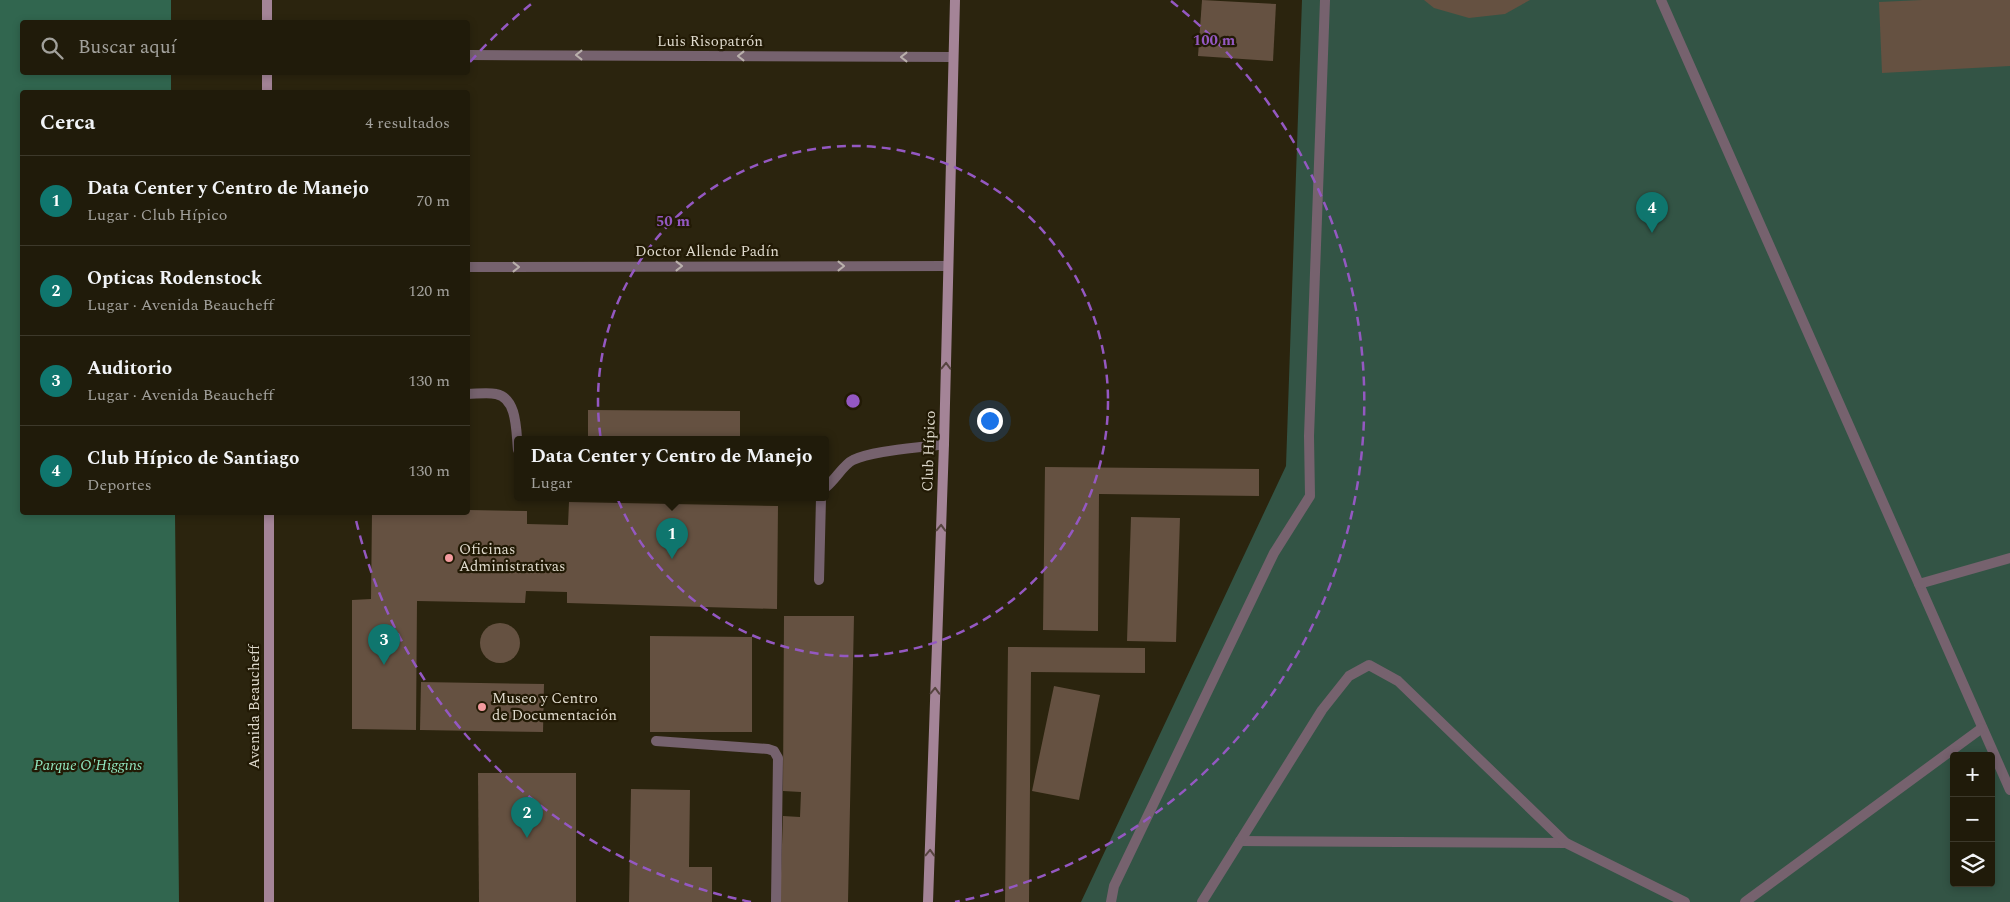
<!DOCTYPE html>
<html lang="es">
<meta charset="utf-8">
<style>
body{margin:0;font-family:Spectral,serif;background:#282413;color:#f1f3f6}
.controls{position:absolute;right:15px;bottom:15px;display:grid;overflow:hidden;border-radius:5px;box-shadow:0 2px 8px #0003}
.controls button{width:45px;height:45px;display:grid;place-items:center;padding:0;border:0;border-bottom:1px solid #3d392b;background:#201b0a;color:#f1f3f6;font:25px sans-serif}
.you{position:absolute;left:989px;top:420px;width:18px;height:18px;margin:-12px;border:4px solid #fff;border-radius:50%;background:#1a73e8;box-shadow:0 0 0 8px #1a73e833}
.badge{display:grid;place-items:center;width:32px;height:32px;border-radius:50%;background:#0f766e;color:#fff;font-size:16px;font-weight:700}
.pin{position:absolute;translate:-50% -41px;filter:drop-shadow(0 1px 2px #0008)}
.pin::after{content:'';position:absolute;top:26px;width:18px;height:15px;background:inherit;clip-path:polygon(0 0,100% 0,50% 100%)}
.popup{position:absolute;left:514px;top:436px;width:315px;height:65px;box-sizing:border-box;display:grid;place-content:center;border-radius:5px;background:#201b0a;filter:drop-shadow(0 1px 4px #0005);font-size:16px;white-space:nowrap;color:#a2a19c}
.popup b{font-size:19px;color:#f1f3f6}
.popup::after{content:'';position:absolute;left:50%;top:100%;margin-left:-10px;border:10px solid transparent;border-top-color:#201b0a}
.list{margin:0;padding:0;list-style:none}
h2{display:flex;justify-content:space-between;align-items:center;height:65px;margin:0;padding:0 20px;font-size:21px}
h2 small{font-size:16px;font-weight:400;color:#a2a19c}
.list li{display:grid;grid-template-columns:32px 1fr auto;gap:15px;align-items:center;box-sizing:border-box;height:90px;padding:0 20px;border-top:1px solid #3d392b}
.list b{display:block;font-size:19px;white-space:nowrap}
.list p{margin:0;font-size:16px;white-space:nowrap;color:#a2a19c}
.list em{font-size:16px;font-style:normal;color:#a2a19c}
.icon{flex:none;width:28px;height:28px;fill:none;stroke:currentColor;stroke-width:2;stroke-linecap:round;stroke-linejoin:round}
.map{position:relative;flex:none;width:2010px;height:902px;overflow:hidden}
.search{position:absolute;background:#201b0a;box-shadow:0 2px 8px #0003;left:20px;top:20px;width:450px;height:55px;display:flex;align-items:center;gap:12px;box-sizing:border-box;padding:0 18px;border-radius:5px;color:#a2a19c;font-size:19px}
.panel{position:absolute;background:#201b0a;box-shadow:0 2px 8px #0003;left:20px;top:90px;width:450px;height:425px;border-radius:5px}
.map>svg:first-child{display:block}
.green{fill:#335445;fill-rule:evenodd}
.forest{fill:#31664f}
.building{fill:#655141}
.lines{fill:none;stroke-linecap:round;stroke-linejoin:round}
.service{stroke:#76626e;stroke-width:10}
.minor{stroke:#76626e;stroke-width:10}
.secondary{stroke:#a48497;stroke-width:10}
.oneway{stroke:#bab0ac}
.oneway2{stroke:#56443f}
.ring{fill:none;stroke:#9458c2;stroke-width:2.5;stroke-dasharray:9 6}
.poi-dot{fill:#f49b9f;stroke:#221a05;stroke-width:2}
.labels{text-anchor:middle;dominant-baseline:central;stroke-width:4.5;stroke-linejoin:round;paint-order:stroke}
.street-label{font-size:15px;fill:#dfdacd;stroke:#221a05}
.poi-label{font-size:15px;fill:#dfdacd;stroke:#221a05;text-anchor:start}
.park-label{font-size:15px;font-style:italic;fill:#91e6bf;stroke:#221a05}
.centre{fill:#9458c2;stroke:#221a05;stroke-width:2.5}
.ring-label{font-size:15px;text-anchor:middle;font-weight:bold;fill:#9458c2;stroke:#221a05;stroke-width:4.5;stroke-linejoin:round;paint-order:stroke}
</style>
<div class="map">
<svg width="2010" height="902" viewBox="0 0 2010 902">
<rect width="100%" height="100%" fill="#2b240e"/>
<!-- green -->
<path class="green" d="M1302,0H2010V902H1081L1286,466ZM1954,756H1991V883H1954Z"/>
<!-- forest -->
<path class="forest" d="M0,0H171V22H22V72L171,73V92H22V512L175,513L179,902H0Z"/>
<!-- building -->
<g class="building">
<path d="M1202,0L1276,4L1273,61L1198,56Z"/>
<path d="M1424,0H1530L1505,14L1469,18L1434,8Z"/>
<path d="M1922,0H2010V66L1882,73L1879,2Z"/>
<path d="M588,410L740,411V440H588Z"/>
<path d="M1045,467L1259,469V496L1099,494L1098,631L1043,630Z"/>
<path d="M569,502L778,506L777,609L567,603V592L526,591L525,603L417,601L416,730L352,729V600L371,599L372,512H468V510L527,511V524L568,525Z"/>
<path d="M1131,517L1180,518L1176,642L1127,641Z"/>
<path d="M784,616H854L848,902H780L783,816L800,817L801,792L783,791Z"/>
<circle cx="500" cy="643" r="20"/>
<path d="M650,636L752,637V732H650Z"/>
<path d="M1008,647L1145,648V673L1031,672L1029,902H1005Z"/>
<path d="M421,682L544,684L543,732L420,730Z"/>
<path d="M1054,686L1100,695L1079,800L1032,791Z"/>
<path d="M478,773H576V902H479Z"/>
<path d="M631,789L690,790L689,867H712V902H629Z"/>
</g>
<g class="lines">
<!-- service -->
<g class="service">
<path d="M1661,0L2010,790"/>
<path d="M468,394C476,394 487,392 496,394C518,398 516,433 518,450"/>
<path d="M826,487C835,480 844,464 853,460C874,450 920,448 944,444"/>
<path d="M819,580L821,498"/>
<path d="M1919,584L2010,558"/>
<path d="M656,741L768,749L774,751L778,758L776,902"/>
<path d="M1240,841L1566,843"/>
<path d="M1111,902L1114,886L1274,553L1310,496L1309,436L1325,0"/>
<path d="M1202,902L1322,710L1349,676L1369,665L1398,681L1566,843L1685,902"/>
<path d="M1745,902L1982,728"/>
</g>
<!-- minor -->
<g class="minor">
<path d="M468,55L953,57"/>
<path d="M468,267L947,266"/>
</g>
<!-- secondary -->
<g class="secondary">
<path d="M267,0V22"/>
<path d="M267,72V92"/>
<path d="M269,512V902"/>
<path d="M928,902L944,444L955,0"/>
</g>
</g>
<!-- one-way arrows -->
<defs><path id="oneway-chevron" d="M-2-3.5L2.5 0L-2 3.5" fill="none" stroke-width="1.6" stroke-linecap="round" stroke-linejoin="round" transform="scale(1.25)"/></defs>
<g class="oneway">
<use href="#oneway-chevron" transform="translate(579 55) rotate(-180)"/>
<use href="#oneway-chevron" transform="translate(741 56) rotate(-180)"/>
<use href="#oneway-chevron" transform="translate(904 57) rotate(-180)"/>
<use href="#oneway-chevron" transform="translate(679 266)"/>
<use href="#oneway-chevron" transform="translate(841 266)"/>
<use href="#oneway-chevron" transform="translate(516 267)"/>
</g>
<g class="oneway2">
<use href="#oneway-chevron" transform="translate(946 366) rotate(-89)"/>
<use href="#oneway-chevron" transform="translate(941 528) rotate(-88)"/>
<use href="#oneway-chevron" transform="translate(935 691) rotate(-88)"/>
<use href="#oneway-chevron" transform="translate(930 853) rotate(-88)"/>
</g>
<!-- distance rings -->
<g class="ring">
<circle cx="853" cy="401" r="255"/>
<path d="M751 902A511 511 0 0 1 355 516M470 62A511 511 0 0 1 535 1M1171 1A511 511 0 0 1 955 902"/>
</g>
<!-- markers -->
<g class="poi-dot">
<circle cx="449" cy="558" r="5"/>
<circle cx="482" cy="707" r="5"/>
</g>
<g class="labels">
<!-- street labels -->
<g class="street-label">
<text x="710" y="41">Luis Risopatrón</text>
<text x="707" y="251">Doctor Allende Padín</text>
<text transform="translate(929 451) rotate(-88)">Club Hípico</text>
<text transform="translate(254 707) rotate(-90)">Avenida Beaucheff</text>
</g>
<!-- poi labels -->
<g class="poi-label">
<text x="459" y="549">Oficinas<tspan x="459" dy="17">Administrativas</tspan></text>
<text x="492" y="698">Museo y Centro<tspan x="492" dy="17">de Documentación</tspan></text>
</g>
<!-- park labels -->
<g class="park-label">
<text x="88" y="765">Parque O'Higgins</text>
</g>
</g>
<circle cx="853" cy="401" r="8" class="centre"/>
<g class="ring-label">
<text x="1214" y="45">100 m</text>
<text x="673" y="226">50 m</text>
</g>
</svg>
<div class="controls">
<button>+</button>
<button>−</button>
<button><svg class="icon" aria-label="layers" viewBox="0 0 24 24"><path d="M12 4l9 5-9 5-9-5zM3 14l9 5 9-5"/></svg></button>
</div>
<div class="you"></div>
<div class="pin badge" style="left:672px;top:559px">1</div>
<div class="popup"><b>Data Center y Centro de Manejo</b>Lugar</div>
<div class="pin badge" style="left:527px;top:838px">2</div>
<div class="pin badge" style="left:384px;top:665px">3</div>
<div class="pin badge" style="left:1652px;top:233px">4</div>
<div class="search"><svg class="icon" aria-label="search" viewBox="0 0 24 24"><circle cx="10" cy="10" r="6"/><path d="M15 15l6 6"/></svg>Buscar aquí</div>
<section class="panel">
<h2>Cerca<small>4 resultados</small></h2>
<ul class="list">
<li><span class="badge">1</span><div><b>Data Center y Centro de Manejo</b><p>Lugar · Club Hípico</p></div><em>70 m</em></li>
<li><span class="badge">2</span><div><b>Opticas Rodenstock</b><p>Lugar · Avenida Beaucheff</p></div><em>120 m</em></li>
<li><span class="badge">3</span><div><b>Auditorio</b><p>Lugar · Avenida Beaucheff</p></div><em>130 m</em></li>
<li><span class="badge">4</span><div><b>Club Hípico de Santiago</b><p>Deportes</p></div><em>130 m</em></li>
</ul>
</section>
</div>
